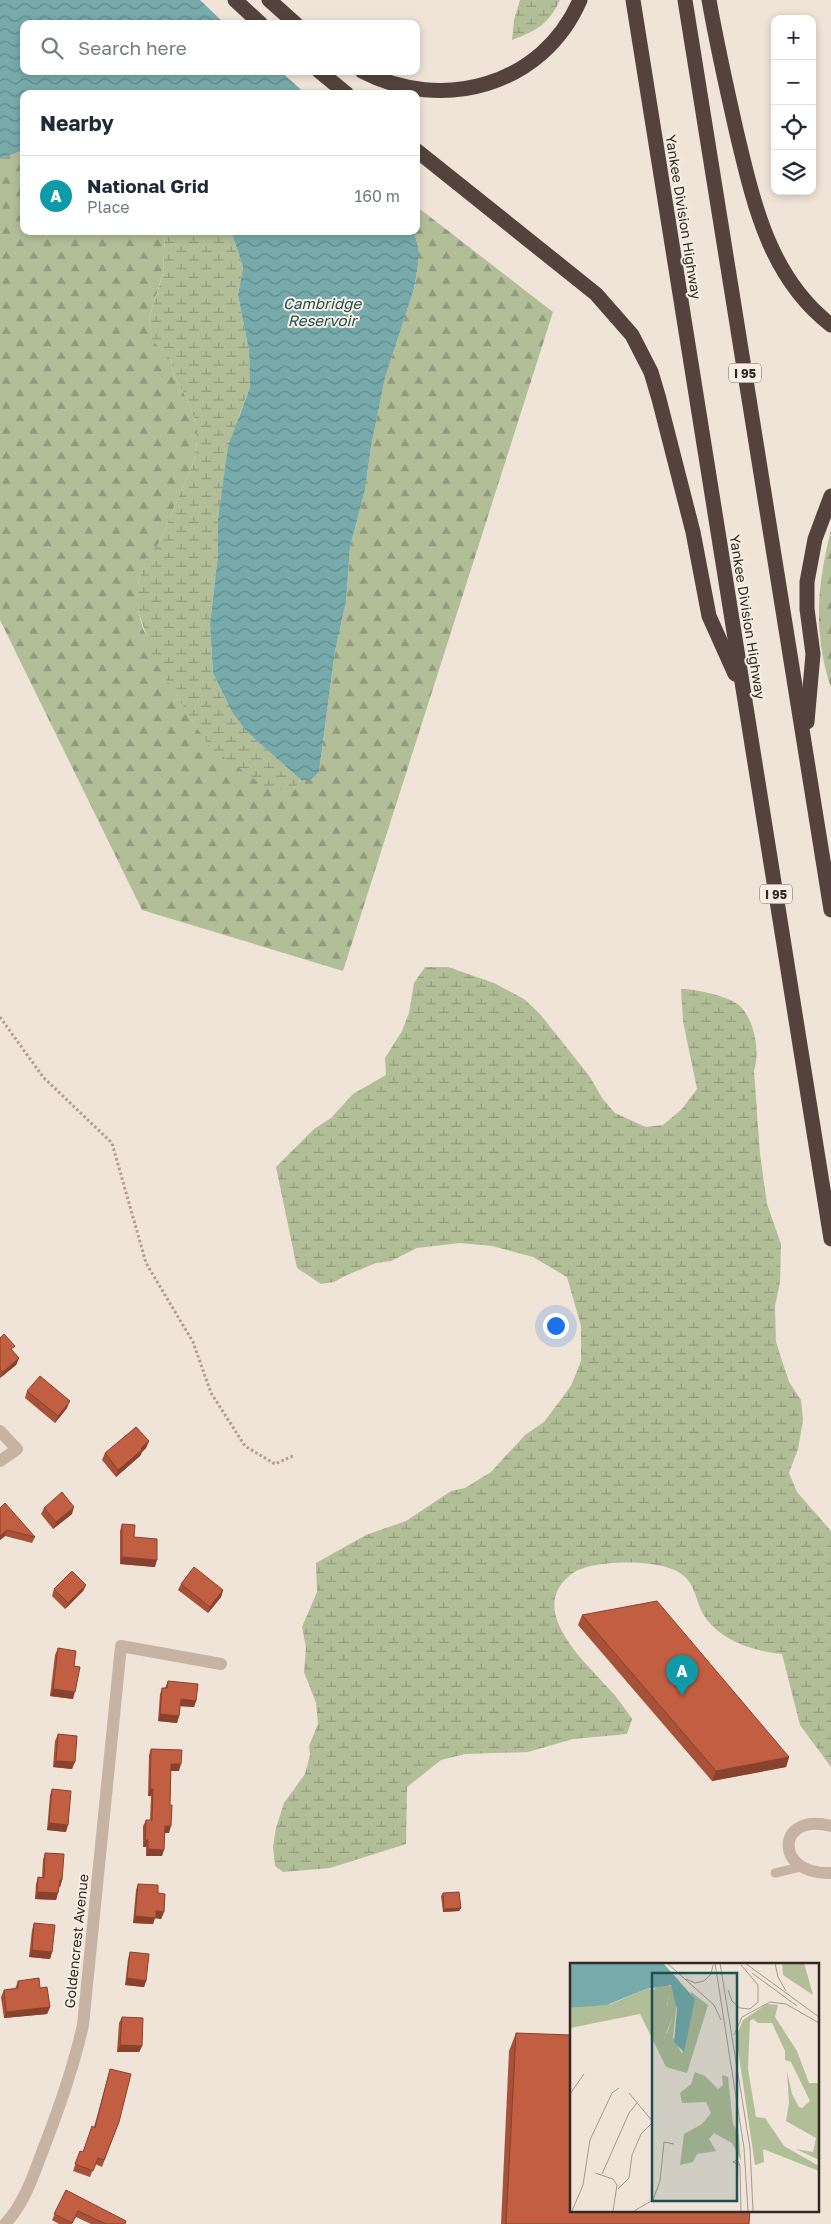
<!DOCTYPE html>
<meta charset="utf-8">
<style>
body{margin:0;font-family:"Golos Text",sans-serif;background:#f2f2f3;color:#1f2937}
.controls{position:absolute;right:15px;top:15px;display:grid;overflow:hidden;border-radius:10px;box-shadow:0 2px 8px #0003}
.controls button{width:45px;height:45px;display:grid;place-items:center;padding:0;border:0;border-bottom:1px solid #e0e1e3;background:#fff;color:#1f2937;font:25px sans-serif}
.you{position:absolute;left:555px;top:1325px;width:18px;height:18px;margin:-12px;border:4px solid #fff;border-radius:50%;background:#1a73e8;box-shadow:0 0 0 8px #1a73e833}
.badge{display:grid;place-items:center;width:32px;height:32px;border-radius:50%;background:#db2777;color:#fff;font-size:16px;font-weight:700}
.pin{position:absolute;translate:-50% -41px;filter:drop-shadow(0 1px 2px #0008)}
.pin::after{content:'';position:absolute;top:26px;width:18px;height:15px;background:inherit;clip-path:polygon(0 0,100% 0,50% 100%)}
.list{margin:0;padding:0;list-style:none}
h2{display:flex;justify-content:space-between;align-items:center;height:65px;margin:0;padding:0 20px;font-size:21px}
h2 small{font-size:16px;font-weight:400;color:#747a83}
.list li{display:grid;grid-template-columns:32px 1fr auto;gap:15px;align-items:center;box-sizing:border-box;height:80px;padding:0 20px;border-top:1px solid #e0e1e3}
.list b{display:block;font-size:19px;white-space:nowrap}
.list p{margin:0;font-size:16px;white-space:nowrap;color:#747a83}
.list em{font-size:16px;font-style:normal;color:#747a83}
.icon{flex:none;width:28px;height:28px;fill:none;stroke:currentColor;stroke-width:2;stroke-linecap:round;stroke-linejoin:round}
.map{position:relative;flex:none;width:831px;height:2224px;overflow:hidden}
.search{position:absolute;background:#fff;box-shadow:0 2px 8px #0003;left:20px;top:20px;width:400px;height:55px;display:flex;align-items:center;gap:12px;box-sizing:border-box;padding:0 18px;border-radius:10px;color:#747a83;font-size:19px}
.panel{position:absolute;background:#fff;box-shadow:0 2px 8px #0003;left:20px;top:90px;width:400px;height:145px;border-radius:10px}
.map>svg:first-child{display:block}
.forest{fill:url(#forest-firs)}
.wetland{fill:url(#wetland-marsh)}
.water{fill:url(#water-waves)}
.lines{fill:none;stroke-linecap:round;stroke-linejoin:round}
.path{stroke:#b29d8e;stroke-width:3;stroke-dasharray:2.5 2.5;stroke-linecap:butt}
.lane{stroke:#c7b3a4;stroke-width:9}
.street{stroke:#c7b3a4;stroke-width:12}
.highway{stroke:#53433c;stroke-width:15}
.wall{fill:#a75139}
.shaded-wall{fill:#88422e}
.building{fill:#c25e42;stroke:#88422e}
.labels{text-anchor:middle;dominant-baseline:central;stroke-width:4;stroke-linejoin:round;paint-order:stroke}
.shield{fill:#f8eee3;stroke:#6d645e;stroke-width:1}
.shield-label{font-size:12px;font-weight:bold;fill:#322925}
.street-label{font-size:14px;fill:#322925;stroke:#f8eee3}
.water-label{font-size:15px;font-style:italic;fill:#1c5052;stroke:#f8eee3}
.inset-road{fill:none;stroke:#a49990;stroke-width:1}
.view{fill:#1c5052;fill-opacity:0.15;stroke:#1c5052;stroke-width:2.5}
.inset-edge{fill:none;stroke:#322925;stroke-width:2.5}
</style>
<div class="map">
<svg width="831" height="2224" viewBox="0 0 831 2224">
<defs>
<pattern id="forest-firs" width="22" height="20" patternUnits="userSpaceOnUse" patternTransform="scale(1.25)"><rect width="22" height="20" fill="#b2be98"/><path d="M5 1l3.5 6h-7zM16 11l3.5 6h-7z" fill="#919a7c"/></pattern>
<pattern id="wetland-marsh" width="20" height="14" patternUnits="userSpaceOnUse" patternTransform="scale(1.25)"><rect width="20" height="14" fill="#b2be98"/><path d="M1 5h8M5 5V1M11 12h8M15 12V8" fill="none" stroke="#919a7c"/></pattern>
<pattern id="water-waves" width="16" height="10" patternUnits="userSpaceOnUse" patternTransform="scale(1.25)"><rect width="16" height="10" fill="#77abab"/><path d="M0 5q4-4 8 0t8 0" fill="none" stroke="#628b8b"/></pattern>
</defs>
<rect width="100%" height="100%" fill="#f0e3d7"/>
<!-- forest -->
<g class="forest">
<path d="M24,150V231H165L163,273L149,319L152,339L171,360L174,376L183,391L197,424V442L194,461L159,543L146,559L138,584V610L143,629L172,688L196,727L294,789L301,780H311L319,772L335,651L346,602L350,547L365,490L371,447L385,378L414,289L418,265V247L414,231H416V206L553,312L343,971L142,910L0,620V159Z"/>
<path d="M831,530V529V688C813,632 817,586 831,530Z"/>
</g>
<!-- wetland -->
<g class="wetland">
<path d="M520,0H560C549,24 536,31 512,40L514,20Z"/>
<path d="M165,231H231L243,267L238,295L249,351L250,387L239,416L218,519V555L210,624L213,673L232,712L246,731L301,780L294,789L271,791L212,749L196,727L154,660L138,610V584L146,558L159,543L194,461L197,442V424L183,391L174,376L171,360L152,340L149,319L163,274Z"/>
<path d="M425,967H448L494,983L524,999L540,1014L590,1077L602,1098L615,1113L646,1127L663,1125L682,1109L697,1089L683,1021L681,989C696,989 729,996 740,1006C755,1021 760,1052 754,1071L760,1154L767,1204L781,1244L780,1282L775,1306L776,1342L789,1382L801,1400L803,1420L798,1449L789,1473L797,1492L831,1531V1767L800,1725L782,1654C753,1651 717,1640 702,1612C695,1597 695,1583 680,1573C660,1559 593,1559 573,1573C524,1608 584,1661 609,1689C618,1698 625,1709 632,1719L627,1734L573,1739L528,1752L465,1754L441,1760L407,1787L406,1844L330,1868L283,1872L275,1866L273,1847L276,1828L284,1803L305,1774L310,1755L309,1746L318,1724L316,1703L304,1672L306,1647L302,1627L317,1592L316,1563L366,1535L406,1521L451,1491L465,1488L491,1472L525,1435L544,1422L571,1386L581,1361V1326L567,1277L533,1257L492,1246L460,1243L417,1248L391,1261L376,1263L347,1275L334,1282L321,1284L297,1268L276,1167L314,1129L331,1118L353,1094L386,1075L385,1058L402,1031L409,1013L414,983Z"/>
</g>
<!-- water -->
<g class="water">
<path d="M0,0H200L225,24H24V71H280L306,94H24V150L0,159Z"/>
<path d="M231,231H414L418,247V265L414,289L385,378L371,447L365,490L350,547L346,602L335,651L319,772L311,780H301L246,731L232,712L213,673L210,624L218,555V519L228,447L250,387L249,351L238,295L243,267Z"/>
</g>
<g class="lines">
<!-- path -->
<path class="path" d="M0,1017L43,1077L112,1143L146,1263L193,1342L211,1393L245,1446L275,1464L295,1455"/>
<!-- lane -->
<path class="lane" d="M775,1873L800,1867"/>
<!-- street -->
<g class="street">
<path d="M0,1431L17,1449L0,1461"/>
<path d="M831,1826C777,1811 772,1875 831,1873"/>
<path d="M5,2224C26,2202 35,2170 46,2142C61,2103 74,2065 83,2025L121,1646L221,1664"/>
</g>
<!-- highway -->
<g class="highway">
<path d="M235,0L261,24"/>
<path d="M269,0L296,24"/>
<path d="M633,0L831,1239"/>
<path d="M685,0L831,910"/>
<path d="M709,0C717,45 727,90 737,134C754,205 770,278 831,325"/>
<path d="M319,71L347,94"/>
<path d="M362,71C442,113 543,86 580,0"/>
<path d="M416,150L596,294L632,335L651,372L659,399L693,532L709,616L735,674"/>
<path d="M807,722L813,654L807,609V582L815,539L831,496"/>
</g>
</g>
<!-- wall -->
<g class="wall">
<path d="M0,1338L19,1358L16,1365L0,1378Z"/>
<path d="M27,1391L67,1408L55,1423L25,1398Z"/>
<path d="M149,1441L146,1448L142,1452L140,1456L116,1477L102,1460L105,1453Z"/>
<path d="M0,1508L35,1537L32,1543L5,1536L0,1540Z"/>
<path d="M44,1508L72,1514L53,1529L41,1514Z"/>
<path d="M122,1524L134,1537L155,1567L120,1564V1531Z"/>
<path d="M181,1584L223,1590L221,1597L208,1613L178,1590Z"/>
<path d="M86,1585L83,1591L65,1609L52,1596L54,1589Z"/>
<path d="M582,1615L789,1757L786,1767L712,1781L578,1625Z"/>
<path d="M58,1648L74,1666L73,1699L50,1696L55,1655Z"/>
<path d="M168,1681L196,1701L194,1707L180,1706L179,1716L177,1723L158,1721L160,1694L162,1688H165Z"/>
<path d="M58,1734L72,1769L53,1767L55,1741Z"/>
<path d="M151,1749L179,1771H171L169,1833H165L162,1856H146V1847H143V1826L146,1820H150L151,1796H148L149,1755Z"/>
<path d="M52,1789L66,1832L47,1830L50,1795Z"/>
<path d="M45,1853L62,1880L60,1887H59L56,1900L35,1899L36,1884L38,1877H42L43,1860Z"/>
<path d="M138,1884L158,1893L164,1912L161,1919L155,1918L153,1924L133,1923L136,1890Z"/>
<path d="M443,1893L461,1908L459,1911L443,1912L441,1896Z"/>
<path d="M34,1923L52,1952L50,1959L29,1957L32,1930Z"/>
<path d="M130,1952L146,1981L144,1987L125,1985L128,1959Z"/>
<path d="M18,1981L40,1988L50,2007L47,2014L4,2018L1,1997L4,1990L15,1989Z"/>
<path d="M122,2017L142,2046L139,2052H117L119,2023Z"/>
<path d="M516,2033L749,2224H501L509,2051Z"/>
<path d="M110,2069L119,2122L102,2167L95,2164L90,2177L73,2171L80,2151L83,2152L94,2127Z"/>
<path d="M66,2190L125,2224H91L76,2217L72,2224H59L52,2220Z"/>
</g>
<!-- shaded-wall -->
<g class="shaded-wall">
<path d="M19,1358L16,1365L0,1378L3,1372Z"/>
<path d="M70,1401L67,1408L55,1423L58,1416Z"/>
<path d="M149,1441L146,1448L142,1452L140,1456L116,1477L118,1470L141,1448Z"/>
<path d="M74,1507L72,1514L53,1529L56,1522Z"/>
<path d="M7,1530L5,1536L0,1540V1536Z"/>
<path d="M122,1557L157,1560L155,1567L120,1564Z"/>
<path d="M86,1585L83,1591L65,1609L68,1603Z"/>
<path d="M223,1590L221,1597L208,1613L210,1607Z"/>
<path d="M53,1689L75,1692L73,1699L50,1696Z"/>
<path d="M181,1699L196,1701L194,1707L178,1706Z"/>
<path d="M160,1714L179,1716L177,1723L158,1721Z"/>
<path d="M789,1757L786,1767L712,1781L716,1771Z"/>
<path d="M56,1761L75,1762L72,1769L53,1767Z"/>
<path d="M171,1764H181L179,1771H169Z"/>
<path d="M150,1789H153L151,1796H148Z"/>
<path d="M49,1823L68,1825L66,1832L47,1830Z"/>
<path d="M165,1826H171L169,1833H163Z"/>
<path d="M145,1840H148L146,1847H143Z"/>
<path d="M148,1849L164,1850L162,1856H146Z"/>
<path d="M60,1880H62L60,1887H57Z"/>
<path d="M37,1892L58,1893L56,1900L35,1899Z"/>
<path d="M461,1908L459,1911L443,1912L444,1909Z"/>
<path d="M156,1911L164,1912L161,1919L155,1918L153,1924L133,1923L135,1916Z"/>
<path d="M32,1950L52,1952L50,1959L29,1957Z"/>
<path d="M127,1978L146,1981L144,1987L125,1985Z"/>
<path d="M50,2007L47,2014L4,2018L6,2012Z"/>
<path d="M120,2045L142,2046L139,2052H117Z"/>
</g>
<!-- building -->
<g class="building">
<path d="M4,1334L15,1346L11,1349L19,1358L3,1372L0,1369V1338Z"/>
<path d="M40,1376L70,1401L58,1416L27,1391Z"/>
<path d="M136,1427L149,1441L141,1448L142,1450L118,1470L105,1453Z"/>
<path d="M62,1492L74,1507L56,1522L44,1508Z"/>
<path d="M5,1503L35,1537L7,1530L0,1536V1508Z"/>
<path d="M122,1524L135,1525L134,1537L157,1539V1560L122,1557Z"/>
<path d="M194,1567L223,1590L210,1607L181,1584Z"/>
<path d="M72,1571L86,1585L68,1603L54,1589Z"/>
<path d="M657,1601L789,1757L716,1771L582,1615Z"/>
<path d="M58,1648L76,1651L74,1666L80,1667L75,1692L53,1689Z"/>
<path d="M168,1681L198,1684L196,1701L181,1699L179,1716L160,1714L162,1688H167Z"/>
<path d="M58,1734L77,1736L75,1762L56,1761Z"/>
<path d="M151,1749L182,1750L181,1764H171L170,1805H172L171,1826H165L164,1850L148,1849V1840H145L146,1820H152L153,1789H150Z"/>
<path d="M52,1789L71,1791L68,1825L49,1823Z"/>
<path d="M45,1853L64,1854L62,1880H60L58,1893L37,1892L38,1877L44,1878Z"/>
<path d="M138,1884L158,1885V1893L165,1894L164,1912L156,1911V1918L135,1916Z"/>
<path d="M459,1892L461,1908L444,1909L443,1893Z"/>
<path d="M34,1923L55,1925L52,1952L32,1950Z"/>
<path d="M130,1952L149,1954L146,1981L127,1978Z"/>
<path d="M39,1978L40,1988L47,1987L50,2007L6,2012L4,1990L18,1988V1981Z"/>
<path d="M122,2017L143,2018L142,2046L120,2045Z"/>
<path d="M516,2033L571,2035V2210H750L749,2224H506Z"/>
<path d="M110,2069L131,2074L119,2122L104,2160L98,2158L93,2171L75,2164L80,2151L83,2152L92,2126L95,2128Z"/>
<path d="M66,2190L126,2221L125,2224H106L78,2211L72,2223L54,2214Z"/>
</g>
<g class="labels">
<!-- shield labels -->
<g class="shield">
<rect x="729" y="363.5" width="32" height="19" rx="4"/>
<rect x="760" y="884.5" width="32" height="19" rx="4"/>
</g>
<g class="shield-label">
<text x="745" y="373">I 95</text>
<text x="776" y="894">I 95</text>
</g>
<!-- street labels -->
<g class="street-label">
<text transform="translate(684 217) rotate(81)">Yankee Division Highway</text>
<text transform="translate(748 617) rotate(81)">Yankee Division Highway</text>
<text transform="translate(76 1941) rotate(-84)">Goldencrest Avenue</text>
</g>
<!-- water labels -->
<g class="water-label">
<text x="322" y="303">Cambridge<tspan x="322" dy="17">Reservoir</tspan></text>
</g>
</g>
<!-- overview -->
<g transform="translate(570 1963)">
<rect width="249" height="249" fill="#f0e3d7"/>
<path d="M76,26L89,27L99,33L97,43L102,56L96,70L112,91L124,40L120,28L138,42L117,110L96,104L70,51L0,65V45L41,41ZM197,41L208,42L205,54L227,88L239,120H249V197L226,186L243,189L246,175L216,158L219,140L217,108L222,131L229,144L232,145L240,138L221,99L215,97V88L202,60H188L183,56L180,58L178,106L186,154L195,155L214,183L249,203V208L193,186L194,199L185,202L166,73L173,57Z" fill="#b2be98"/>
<path d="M212,0H234L243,32L213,12ZM94,21L103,24L107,38L103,74L112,91L103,87L96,73L102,56L97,45L99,33L84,26ZM125,109L135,113L148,126L153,122L152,112L158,114L163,161L169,172L171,198L162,180L144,170L139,176L146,188L127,191L123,199L110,202L114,171L132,161L141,150L136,139L112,140L110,130L121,121Z" fill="#b2be98"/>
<path d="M0,0H93L125,36L114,89L104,79L107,46L101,22L76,26L37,42L0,45Z" fill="#77abab"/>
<path class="inset-road" d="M97,0L144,42L151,57M145,0L174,185L178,248M150,0L180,185L183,248M175,0L249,54M205,0L208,14L216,28M182,10L227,43M116,16L125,20L134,18L141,11L143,2M158,27L162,38L170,45L180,46L188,39V22L171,2M164,72L172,54L200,39L216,41L249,60M0,131L14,111M169,202L163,199L167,197L169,200L170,203V204L171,248M25,210L43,216L47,222L43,248M32,211L59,150L67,140M48,226L59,215L62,192L71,171L83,159L59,130M2,248L13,222L20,177L42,130L49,125M64,248L83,237L90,218L94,179L104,181"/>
<path class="view" d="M82,10H167V238H82Z"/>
<rect width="249" height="249" class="inset-edge"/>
</g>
</svg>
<div class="controls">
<button>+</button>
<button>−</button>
<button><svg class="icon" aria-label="locate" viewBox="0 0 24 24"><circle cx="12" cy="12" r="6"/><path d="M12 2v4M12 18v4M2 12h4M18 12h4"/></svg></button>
<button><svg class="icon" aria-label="layers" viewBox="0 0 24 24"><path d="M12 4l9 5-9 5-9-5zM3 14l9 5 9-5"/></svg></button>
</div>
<div class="you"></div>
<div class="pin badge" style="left:682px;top:1696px;background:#0f9aa8">A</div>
<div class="search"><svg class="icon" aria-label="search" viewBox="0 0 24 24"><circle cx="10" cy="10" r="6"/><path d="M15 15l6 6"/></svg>Search here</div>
<section class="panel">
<h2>Nearby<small></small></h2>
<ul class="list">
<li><span class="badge" style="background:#0f9aa8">A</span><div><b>National Grid</b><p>Place</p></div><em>160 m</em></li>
</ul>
</section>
</div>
